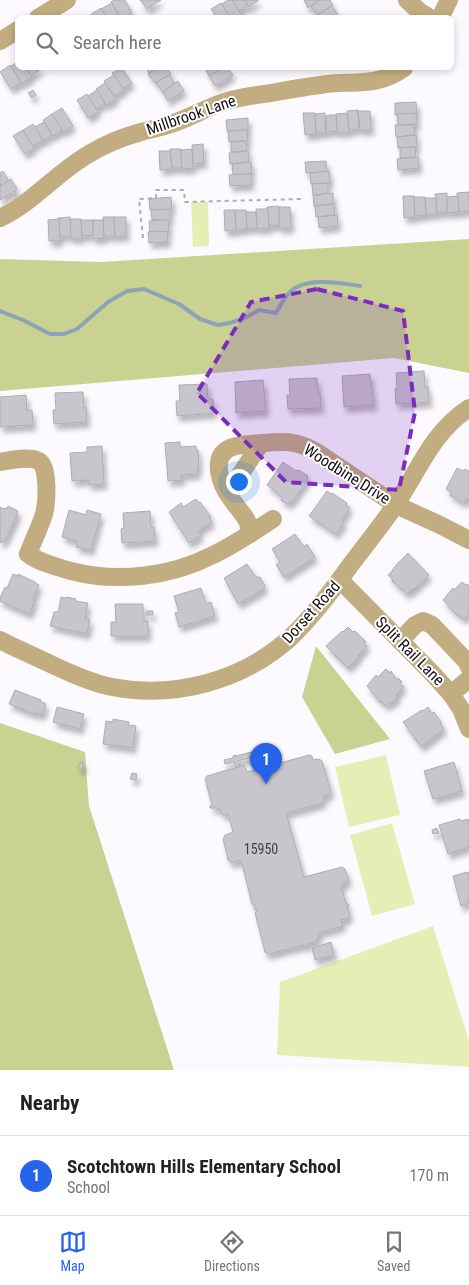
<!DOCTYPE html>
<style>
body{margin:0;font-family:"Roboto Condensed",sans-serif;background:#f6f6f6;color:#222}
.you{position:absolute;left:238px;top:481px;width:18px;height:18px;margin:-12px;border:4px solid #fff;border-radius:50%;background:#1a73e8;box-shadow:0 0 0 8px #1a73e833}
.badge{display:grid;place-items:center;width:32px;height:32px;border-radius:50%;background:#2563eb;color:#fff;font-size:16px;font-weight:700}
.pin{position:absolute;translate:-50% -41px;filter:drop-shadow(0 1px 2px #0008)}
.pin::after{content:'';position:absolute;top:26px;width:18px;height:15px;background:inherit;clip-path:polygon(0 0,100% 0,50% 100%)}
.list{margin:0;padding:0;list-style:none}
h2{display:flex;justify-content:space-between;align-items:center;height:65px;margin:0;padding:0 20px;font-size:21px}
h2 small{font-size:16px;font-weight:400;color:#767676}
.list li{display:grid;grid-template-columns:32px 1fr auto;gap:15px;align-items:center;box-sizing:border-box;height:80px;padding:0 20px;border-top:1px solid #e0e0e0}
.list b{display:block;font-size:19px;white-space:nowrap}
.list p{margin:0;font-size:16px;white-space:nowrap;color:#767676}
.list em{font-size:16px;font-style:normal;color:#767676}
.icon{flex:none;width:28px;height:28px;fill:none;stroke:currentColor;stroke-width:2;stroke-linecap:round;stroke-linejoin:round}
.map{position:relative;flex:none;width:469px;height:1070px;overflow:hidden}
.search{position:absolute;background:#fff;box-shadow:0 2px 8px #0003;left:15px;right:15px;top:15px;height:55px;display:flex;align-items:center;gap:12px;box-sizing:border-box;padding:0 18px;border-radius:8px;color:#767676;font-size:19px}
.sheet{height:145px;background:#fff}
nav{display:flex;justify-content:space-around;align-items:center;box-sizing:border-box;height:70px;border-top:1px solid #e0e0e0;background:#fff;font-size:14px;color:#767676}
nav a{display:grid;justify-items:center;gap:2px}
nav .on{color:#2563eb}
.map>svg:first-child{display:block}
.green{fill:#e7eeb5}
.forest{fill:#cad292}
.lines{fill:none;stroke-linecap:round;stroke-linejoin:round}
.stream{stroke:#8ea3b8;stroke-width:4}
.building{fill:#c9c5cc;stroke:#afacb2;filter:url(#shadow)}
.path{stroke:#aeacb0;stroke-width:2;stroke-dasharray:4 4;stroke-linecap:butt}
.minor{stroke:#c1ad7f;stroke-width:18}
.marked{fill:#7b2cbf;fill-opacity:0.2;stroke:#7b2cbf;stroke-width:4;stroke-dasharray:10 6;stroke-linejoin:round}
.labels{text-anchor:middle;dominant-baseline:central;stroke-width:4;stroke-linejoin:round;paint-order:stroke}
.number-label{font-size:14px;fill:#403e42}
.street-label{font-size:16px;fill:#131114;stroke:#fff}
</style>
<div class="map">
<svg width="469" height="1070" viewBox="0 0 469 1070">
<defs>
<filter id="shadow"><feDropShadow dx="3" dy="5.5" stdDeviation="2.5" flood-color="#0004"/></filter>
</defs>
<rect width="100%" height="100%" fill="#fcfaff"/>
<!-- green -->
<g class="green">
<path d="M191,202H208L209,246L193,247Z"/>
<path d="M386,755L400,815L349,827L335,767Z"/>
<path d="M392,823L415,904L372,916L350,835Z"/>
<path d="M433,926L469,1041V1067L277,1055L280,982Z"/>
</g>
<!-- forest -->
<g class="forest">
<path d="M469,239V373L394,358L0,391V259L101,262Z"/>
<path d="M316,646L390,739L335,754L302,697Z"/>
<path d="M0,723L85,752L89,806L174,1070H0Z"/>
</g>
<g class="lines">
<!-- stream -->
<path class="stream" d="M0,311L23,320L50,334H64L77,329L108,302L127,291L144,289L179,304L200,319L218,325L230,323L245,318L259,310L276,313C280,306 284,298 289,293C305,276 339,283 360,286"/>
</g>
<!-- building -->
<g class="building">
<path d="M114,0H125L132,13L124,18H121L111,2Z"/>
<path d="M140,0H161L147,9Z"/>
<path d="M228,0H232L241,14L235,18H230L222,4Z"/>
<path d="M232,0H245L248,5L239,11Z"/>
<path d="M245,0H258V1L249,7Z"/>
<path d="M304,0H319L308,8Z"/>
<path d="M319,0H330L333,5L317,15L311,6Z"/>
<path d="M112,3L116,11L121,18H107L101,9Z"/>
<path d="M221,3L226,11L230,18H217L211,9Z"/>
<path d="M332,6L338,15L334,18H317L316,16Z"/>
<path d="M101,8L107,18H92L90,15Z"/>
<path d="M18,62V68H26L32,77L21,84L11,66Z"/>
<path d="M10,65L21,82L11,89L0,72Z"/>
<path d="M26,68H40L41,69L31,76Z"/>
<path d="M122,68L132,83L123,89L112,73Z"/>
<path d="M146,68H159L149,73Z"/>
<path d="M157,68H167L171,74L155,83L148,74Z"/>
<path d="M205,68H223L209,76Z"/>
<path d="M223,68H228L233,75L215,86L209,76Z"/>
<path d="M114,75L124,90L114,96L104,81Z"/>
<path d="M169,75L175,83L163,92L156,83Z"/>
<path d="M178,81L184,91L168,101L163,92Z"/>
<path d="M105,83L116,99L106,105L96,89Z"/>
<path d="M33,90L36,95L32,98L28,93Z"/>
<path d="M97,90L105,103L96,109L88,96Z"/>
<path d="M87,94L98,112L88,118L77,100Z"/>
<path d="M416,102L417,113L395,115V103Z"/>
<path d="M62,108L73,126L63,132L52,114Z"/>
<path d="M358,110L359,129L349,130L347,111Z"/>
<path d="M358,111H370L371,130H360Z"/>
<path d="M303,113H315L316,134L305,135Z"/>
<path d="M325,113L326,133H316L315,114Z"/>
<path d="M347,113L349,132H337L336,114Z"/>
<path d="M416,113L417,124L398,125L397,114Z"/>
<path d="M52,114L62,130L53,136L43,120Z"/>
<path d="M330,115H336L337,131L326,132V116Z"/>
<path d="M248,118V130L227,131L226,120Z"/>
<path d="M44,122L52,135L43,141L35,127Z"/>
<path d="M33,124L43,140L33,146L23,130Z"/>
<path d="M395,125H414L415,135L396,137Z"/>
<path d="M23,130L34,148L25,154L13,136Z"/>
<path d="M247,130L248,141L229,142L228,131Z"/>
<path d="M416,135L417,147L398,148L397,137Z"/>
<path d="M246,141L247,151L231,152V142Z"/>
<path d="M203,144L204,163L193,164L192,145Z"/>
<path d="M415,147L416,157L400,158V148Z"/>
<path d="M170,149H181L182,168H172Z"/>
<path d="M192,149L193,168L182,169L181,150Z"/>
<path d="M159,151H170L172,169L160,170Z"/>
<path d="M247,151H248L249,162L230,164L229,153Z"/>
<path d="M416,157H418L419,168L398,170L397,159Z"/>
<path d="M326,161L327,171L319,172L320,173H306L305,162Z"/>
<path d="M251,162L252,174L233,175L232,164Z"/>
<path d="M3,171L9,181L0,186V173Z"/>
<path d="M329,171L330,183L311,184L310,173Z"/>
<path d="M242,174H251V185L230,186L229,175Z"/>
<path d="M11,179L17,189L14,191L16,194L13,196L11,193L0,200V186Z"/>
<path d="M328,183V193L321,194V195H313L312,184Z"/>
<path d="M469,192V211L459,212L457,193Z"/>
<path d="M328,193V194L333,193V204L314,206L313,195H321V194Z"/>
<path d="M447,193V212L437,213L435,194Z"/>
<path d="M403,196H414L415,217L404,218Z"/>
<path d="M458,196L459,212L447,213V197Z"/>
<path d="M171,197L172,209L150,210L149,199Z"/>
<path d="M414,197H425L426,215L415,216Z"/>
<path d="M425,198H436L437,214H426Z"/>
<path d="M334,204L335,215L316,217L315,206Z"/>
<path d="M279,206V225L269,226L267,207Z"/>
<path d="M279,207H290L291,228H279Z"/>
<path d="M170,209V220H152L151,210Z"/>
<path d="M256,209H268L269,228L257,229Z"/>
<path d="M224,210H235L236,231H225Z"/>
<path d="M235,210H246L247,229L236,230Z"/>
<path d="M246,212H256L257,228H247Z"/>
<path d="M337,215L338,226L319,228L318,217Z"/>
<path d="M70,217L71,236H60L58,218Z"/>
<path d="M103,217H114L115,236H104Z"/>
<path d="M114,217H126V236H115Z"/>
<path d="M59,219L60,241H49L48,220Z"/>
<path d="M70,219H81L82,238H71Z"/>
<path d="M81,220H93V235L82,236Z"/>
<path d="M93,220H103L104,238L93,239Z"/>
<path d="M159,220H168L169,232H150L149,221Z"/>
<path d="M158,231L167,232L168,242L149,243L148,232Z"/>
<path d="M424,371L425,387H428L429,402L396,404L395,389H397L396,373Z"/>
<path d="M370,374L374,405L344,407L342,376Z"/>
<path d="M317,378L318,393H320L321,408L288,409L287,395H290L289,379Z"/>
<path d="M263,380L266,411L236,413L235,382Z"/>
<path d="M207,384L208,399H213L214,413L177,416L176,401H180L179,385Z"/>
<path d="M83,392L84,408L86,407L87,422L54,424L53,410H56L55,393Z"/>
<path d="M26,395L27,411L32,410L33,425L0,427V397Z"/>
<path d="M180,442V447L196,446V450H198L199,469L197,470V474L181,475L182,480L168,481L165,443Z"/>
<path d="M102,446L104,484L89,485V480L72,481L70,453L87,452V447Z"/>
<path d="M283,462L296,471V470L298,471L299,470L308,476L307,478L308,479L291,503L289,502L288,504L281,500L283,498L279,495V494L267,485Z"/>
<path d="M457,468L463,471L465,469L469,471V501L466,499L464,503L450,495L451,493L446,489Z"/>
<path d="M327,491L331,494L332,493L347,503L346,505L350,508L341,520L344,522L336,534L309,516Z"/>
<path d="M196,499L199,503L200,502L211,517L209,518L212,522L198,531L201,535L189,543L169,512L181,503L183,507Z"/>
<path d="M8,506L18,511L17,513L18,514L5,541H3L2,543L0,542V507L4,509L5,508L7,509Z"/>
<path d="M69,510L86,515L87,510L101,514L91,550L76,547L78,542L62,537Z"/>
<path d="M150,511L151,527H154L155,541L122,543L121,529L124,528L123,513Z"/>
<path d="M295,534L304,547L307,544L315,557L284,577L276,565L280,562L272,549Z"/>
<path d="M408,553L429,575L418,585L413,590L412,589L407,594L392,581L393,580L388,575L393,570V569L397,564Z"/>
<path d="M247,564L256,577H260L265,586L264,587V589L238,604L224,578Z"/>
<path d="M13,574L18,576V574L35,582V583L39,585L33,600L35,601L29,614L0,601V598L5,587L7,588Z"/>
<path d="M462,582L466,585L467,584L469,586V615L463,619L458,614L457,615L443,600L453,588L454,590Z"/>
<path d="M201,588L206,604L211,602L215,616L179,627L175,613L179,612L174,596Z"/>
<path d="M61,597L66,598V597L76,599L75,601L88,603L85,619L90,620L87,634L50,626L54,612H58Z"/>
<path d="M115,604H143V621H148V636H111V622H116Z"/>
<path d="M147,611H153V615H146Z"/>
<path d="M348,627L353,632L355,631L366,642L364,643L367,646L358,656L359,657L348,668L326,646L342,631L343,632Z"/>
<path d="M386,669L390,673L391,671L397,680L398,678L402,682L400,684L404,687L396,695L398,697L392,703L391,702L386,706L381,701L380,702L367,686L376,675L378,677Z"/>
<path d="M15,690L41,700L40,701L46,704L42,715L36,713L35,714L9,704Z"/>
<path d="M57,707L84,714L80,729L53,722Z"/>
<path d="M428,707L432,713L434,712L441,722L440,723L444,729L421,747L403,722L422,710L423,711Z"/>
<path d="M113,719L129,722L128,725L136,726L133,748L103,744L106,721L113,722Z"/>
<path d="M263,749L264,754L238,761L240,766L236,767L234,762L225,764L224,760L233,758V756L236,755V756Z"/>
<path d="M309,755L312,756L313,760L319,759L322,761L331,792L329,795L323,796L324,800L322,803L286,813L304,877L342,867L345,869L349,881L343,883V885L341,888L346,903L349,905L347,907L350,915L347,919L341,920L343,926L318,933L320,938H317L318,941L307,944V946L306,947L303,945L269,954L265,952L255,913L257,910L254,909L255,906L252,904L241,860L233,863L228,860L223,839L225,835L233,832L228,814L223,815L221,813L219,808H210V806L212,805L205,779L207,776L244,765L247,772Z"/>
<path d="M80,762L84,763L82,769L78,768Z"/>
<path d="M454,762L462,791L433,799L424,771Z"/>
<path d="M132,773L137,774L136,780L130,779Z"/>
<path d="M460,819L461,821L468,819L469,824V847L448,854L439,825Z"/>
<path d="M437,828L439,833L433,834L432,830Z"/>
<path d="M467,872L469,873V903L461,906L453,876Z"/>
<path d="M331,942L334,955L315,960L312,948Z"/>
</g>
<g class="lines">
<!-- path -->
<path class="path" d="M143,238L139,199L156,198V190H184L185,202L301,199"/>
<!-- minor -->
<g class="minor">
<path d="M407,0L419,11L430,18"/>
<path d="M38,18L67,0"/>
<path d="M440,18L449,0"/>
<path d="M0,41L18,30"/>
<path d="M0,218C33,203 57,172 89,154C105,144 123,137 141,132C151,129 161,128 171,124C190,118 207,107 227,101C241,97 257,95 271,93C287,90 304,87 320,85C351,80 377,88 404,68"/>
<path d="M0,462C10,460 29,456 39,461C49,467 47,503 44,514C40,527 33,541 28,554C40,563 57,567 71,571C117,583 170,577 213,555C234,545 253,532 273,519"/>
<path d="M228,493L261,443"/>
<path d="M250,534C249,529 249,523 246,519C241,511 235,505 230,497C221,485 211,459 228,449C235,445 244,445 251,444C276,442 292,438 315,451L396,505L438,524L469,540"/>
<path d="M340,580L431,672L451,694L461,709L469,729"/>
<path d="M0,640C15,648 30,654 44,661C66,671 88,682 112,687C175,699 243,681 291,637C313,616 331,592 349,567C364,547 380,527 394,507C419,471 431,433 469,408"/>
<path d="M400,641L415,625L423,621L432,625L467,662L469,667"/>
<path d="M451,694L469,679"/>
</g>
</g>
<!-- marked area -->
<path class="marked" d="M317,289L403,311L415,412L399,490L286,482L197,393L251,302Z"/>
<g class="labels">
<!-- number labels -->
<g class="number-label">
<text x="261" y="849">15950</text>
</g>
<!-- street labels -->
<g class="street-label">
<text transform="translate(191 115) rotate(-19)">Millbrook Lane</text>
<text transform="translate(347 474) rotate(32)">Woodbine Drive</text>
<text transform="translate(311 612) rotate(-48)">Dorset Road</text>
<text transform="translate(410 651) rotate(45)">Split Rail Lane</text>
</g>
</g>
</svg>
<div class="you"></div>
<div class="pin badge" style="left:266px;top:784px">1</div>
<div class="search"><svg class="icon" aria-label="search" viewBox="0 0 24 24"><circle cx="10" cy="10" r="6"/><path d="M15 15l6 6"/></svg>Search here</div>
</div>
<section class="sheet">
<h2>Nearby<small></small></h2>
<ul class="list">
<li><span class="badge">1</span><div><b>Scotchtown Hills Elementary School</b><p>School</p></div><em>170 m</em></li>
</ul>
</section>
<nav>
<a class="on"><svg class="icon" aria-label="map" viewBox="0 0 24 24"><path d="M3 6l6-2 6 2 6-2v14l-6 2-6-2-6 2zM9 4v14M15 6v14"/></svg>Map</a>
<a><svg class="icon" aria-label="directions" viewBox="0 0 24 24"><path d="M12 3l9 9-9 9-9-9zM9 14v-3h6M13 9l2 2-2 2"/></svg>Directions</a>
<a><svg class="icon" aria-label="saved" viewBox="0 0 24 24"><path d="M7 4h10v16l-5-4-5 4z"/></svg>Saved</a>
</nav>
